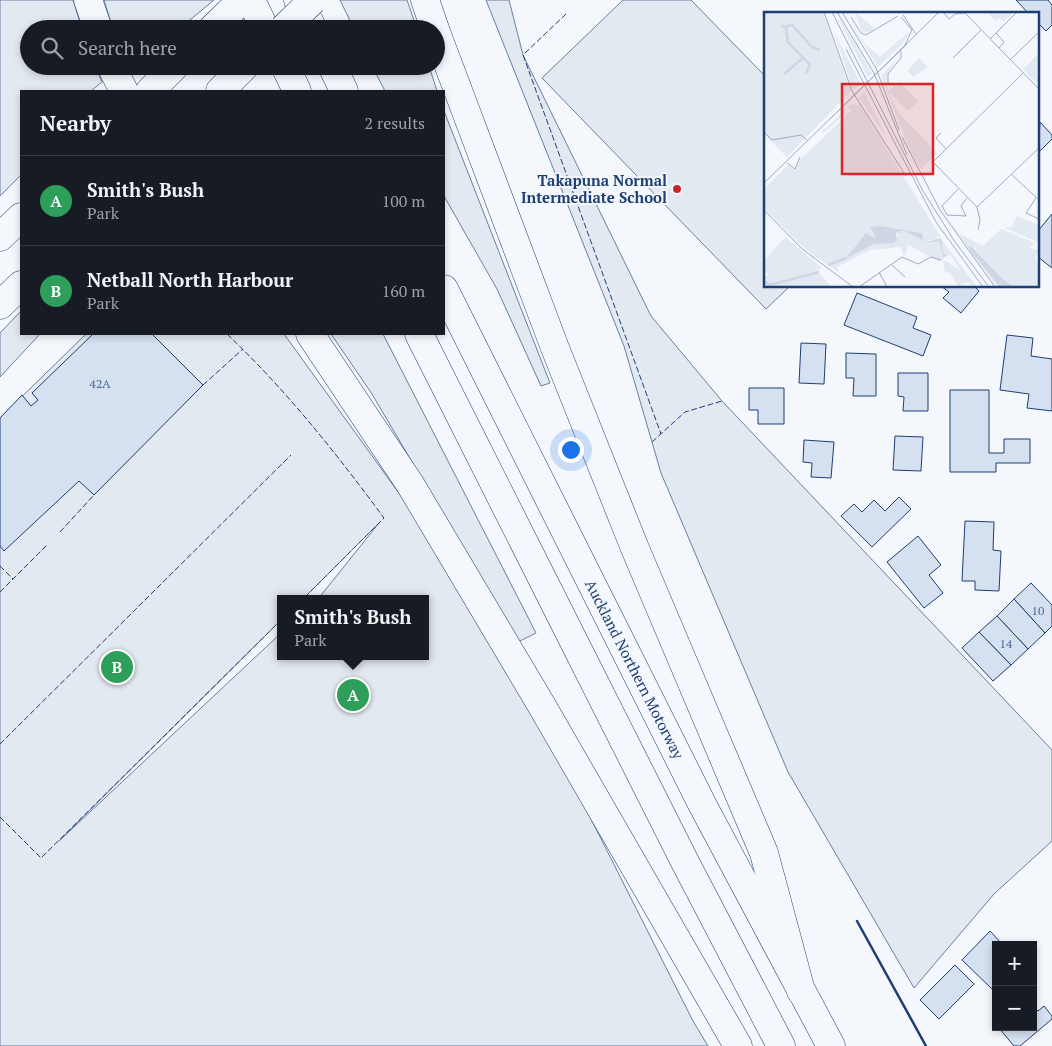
<!DOCTYPE html>
<meta charset="utf-8">
<style>
body{margin:0;font-family:"PT Serif",serif;background:#242831;color:#f1f3f6}
.controls{position:absolute;right:15px;bottom:15px;display:grid;overflow:hidden;border-radius:0px;box-shadow:0 2px 8px #0003}
.controls button{width:45px;height:45px;display:grid;place-items:center;padding:0;border:0;border-bottom:1px solid #363941;background:#171b24;color:#f1f3f6;font:25px sans-serif}
.you{position:absolute;left:570px;top:449px;width:18px;height:18px;margin:-12px;border:4px solid #fff;border-radius:50%;background:#1a73e8;box-shadow:0 0 0 8px #1a73e833}
.badge{display:grid;place-items:center;width:32px;height:32px;border-radius:50%;background:#c62828;color:#fff;font-size:16px;font-weight:700}
.pin{position:absolute;translate:-50% -50%;border:2px solid #fff;box-shadow:0 1px 5px #0006}
.popup{position:absolute;left:277px;top:595px;width:152px;height:65px;box-sizing:border-box;display:grid;place-content:center;border-radius:0px;background:#171b24;filter:drop-shadow(0 1px 4px #0005);font-size:16px;white-space:nowrap;color:#9ea1a6}
.popup b{font-size:19px;color:#f1f3f6}
.popup::after{content:'';position:absolute;left:50%;top:100%;margin-left:-10px;border:10px solid transparent;border-top-color:#171b24}
.list{margin:0;padding:0;list-style:none}
h2{display:flex;justify-content:space-between;align-items:center;height:65px;margin:0;padding:0 20px;font-size:21px}
h2 small{font-size:16px;font-weight:400;color:#9ea1a6}
.list li{display:grid;grid-template-columns:32px 1fr auto;gap:15px;align-items:center;box-sizing:border-box;height:90px;padding:0 20px;border-top:1px solid #363941}
.list b{display:block;font-size:19px;white-space:nowrap}
.list p{margin:0;font-size:16px;white-space:nowrap;color:#9ea1a6}
.list em{font-size:16px;font-style:normal;color:#9ea1a6}
.icon{flex:none;width:28px;height:28px;fill:none;stroke:currentColor;stroke-width:2;stroke-linecap:round;stroke-linejoin:round}
.map{position:relative;flex:none;width:1052px;height:1046px;overflow:hidden}
.search{position:absolute;background:#171b24;box-shadow:0 2px 8px #0003;left:20px;top:20px;width:425px;height:55px;display:flex;align-items:center;gap:12px;box-sizing:border-box;padding:0 18px;border-radius:28px;color:#9ea1a6;font-size:19px}
.panel{position:absolute;background:#171b24;box-shadow:0 2px 8px #0003;left:20px;top:90px;width:425px;height:245px;border-radius:0px}
.map>svg:first-child{display:block}
.green{fill:#e3e9f0;stroke:#687fa3;fill-rule:evenodd}
.building{fill:#d5e0f0;stroke:#1d3f73}
.lines{fill:none;stroke-linecap:round;stroke-linejoin:round}
.major-casing{stroke:#1d3f73;stroke-width:29}
.highway-casing{stroke:#1d3f73;stroke-width:29}
.major{stroke:#f4f7fb;stroke-width:28}
.highway{stroke:#f4f7fb;stroke-width:28}
.major-bridge-casing{stroke:#1d3f73;stroke-width:29;stroke-linecap:butt}
.major-bridge{stroke:#f4f7fb;stroke-width:28}
.fence{stroke:#1d3f73;stroke-width:1;stroke-dasharray:6 2.5;stroke-linecap:butt}
.wall{stroke:#1d3f73;stroke-width:2.5}
.poi-dot{fill:#c62828;stroke:#f4f7fb;stroke-width:2}
.labels{text-anchor:middle;dominant-baseline:central;stroke-width:4;stroke-linejoin:round;paint-order:stroke}
.number-label{font-size:12px;fill:#4b6792}
.poi-label{font-size:15px;font-weight:bold;fill:#1d3f73;stroke:#f4f7fb;text-anchor:end}
.street-label{font-size:15px;fill:#1d3f73;stroke:#f4f7fb}
.inset-river{fill:none;stroke:#cfd7e4;stroke-width:2.5}
.inset-road{fill:none;stroke:#9eadc5;stroke-width:1}
.view{fill:#d62828;fill-opacity:0.15;stroke:#d62828;stroke-width:2.5}
.inset-edge{fill:none;stroke:#1d3f73;stroke-width:2.5}
</style>
<div class="map">
<svg width="1052" height="1046" viewBox="0 0 1052 1046">
<rect width="100%" height="100%" fill="#f4f7fb"/>
<!-- green -->
<g class="green">
<path d="M0,0H73L82,29H29V66H95L102,82L91,91H21V175L0,196Z"/>
<path d="M104,0H214L179,29H113Z"/>
<path d="M340,0H407L417,29H354Z"/>
<path d="M486,0H509L523,55L651,316L722,401L1052,750V841L994,894L914,988L788,772L661,473L624,346Z"/>
<path d="M623,0H691L766,77V286H790L766,309L542,78Z"/>
<path d="M372,66H429L437,91H385Z"/>
<path d="M444,111L550,383L541,386L497,289L444,196Z"/>
<path d="M21,311V334H40L0,377V333Z"/>
<path d="M86,334H284L409,507L539,716L693,1021L708,1046H0V418ZM379,523L318,599H426V656H280V634L59,841L280,621V599H303Z"/>
<path d="M331,334H383L536,633L518,642L372,394Z"/>
</g>
<!-- building -->
<g class="building">
<path d="M1016,0H1048L1052,5V25L1046,31L1038,23V14H1029Z"/>
<path d="M1040,122L1052,135V139L1038,153Z"/>
<path d="M1052,214V268L1038,257V231Z"/>
<path d="M941,286H974L979,291L961,313L943,298L949,292Z"/>
<path d="M857,293L917,317L913,328L931,335L923,356L844,325Z"/>
<path d="M93,334H152L203,385L94,495L79,481L4,551L0,546V418L22,395L31,406L38,400L32,393Z"/>
<path d="M1007,335L1033,338L1031,356L1052,359V411L1027,408L1029,394L1000,390Z"/>
<path d="M801,343L826,344L824,384L799,383Z"/>
<path d="M846,353L876,354V396H853L854,378H846Z"/>
<path d="M898,373H928V411H903L904,397L898,396Z"/>
<path d="M749,388H784V424H758V410H749Z"/>
<path d="M950,390H989V453H1004V439H1030V463H996V472H950Z"/>
<path d="M895,436L923,437L921,471L893,470Z"/>
<path d="M804,440L834,442L831,478L811,477L812,463L803,462Z"/>
<path d="M899,497L911,509L872,547L841,516L854,504L862,512L874,500L885,511Z"/>
<path d="M965,521L994,522L993,550L1001,551L999,591L975,590V581H962Z"/>
<path d="M918,536L941,565L929,575L943,593L924,608L887,562Z"/>
<path d="M1031,583L1052,605V626L1045,633L1014,599Z"/>
<path d="M1014,599L1045,633L1028,649L997,616Z"/>
<path d="M997,616L1028,649L1011,665L979,632Z"/>
<path d="M979,632L1011,665L993,681L962,648Z"/>
<path d="M990,931L1003,945H996L994,991L962,960Z"/>
<path d="M955,965L974,984L939,1019L920,1000Z"/>
<path d="M1033,1006L1038,1011L1044,1006L1052,1016V1019L1020,1046H1014L998,1027H1033Z"/>
</g>
<g class="lines">
<!-- major casing -->
<g class="major-casing">
<g id="major">
<path d="M212,29L242,0"/>
<path d="M150,91L175,66"/>
<path d="M220,91L245,66"/>
<path d="M0,237L21,217"/>
<path d="M0,305L21,285"/>
</g>
</g>
<!-- highway casing -->
<g class="highway-casing">
<g id="highway">
<path d="M88,0L98,29"/>
<path d="M251,0L265,29"/>
<path d="M298,0L313,29"/>
<path d="M425,0L435,29"/>
<path d="M436,32L555,348L634,546L764,853L801,991"/>
<path d="M111,66L124,91"/>
<path d="M285,66L297,91"/>
<path d="M332,66L344,91"/>
<path d="M444,289L702,804L831,1046"/>
<path d="M310,334L410,484L542,706L738,1046"/>
<path d="M419,334L685,862L781,1046"/>
</g>
</g>
<!-- major -->
<use href="#major" class="major"/>
<!-- highway -->
<use href="#highway" class="highway"/>
<!-- major-bridge casing -->
<g class="major-bridge-casing">
<path id="major-bridge" d="M283,29L313,0"/>
</g>
<!-- major-bridge -->
<use href="#major-bridge" class="major-bridge"/>
<!-- fence -->
<g class="fence">
<path d="M566,14L523,55L661,434"/>
<path d="M227,334C286,390 336,453 384,518L303,599"/>
<path d="M203,385L243,349"/>
<path d="M652,442L685,412L722,401"/>
<path d="M60,532L94,495"/>
<path d="M0,566L13,579L48,544"/>
<path d="M0,592L13,579"/>
<path d="M0,744L291,455"/>
<path d="M0,817L41,858L280,621"/>
</g>
<!-- wall -->
<path class="wall" d="M857,921L926,1046"/>
</g>
<!-- markers -->
<circle class="poi-dot" cx="677" cy="189" r="5"/>
<g class="labels">
<!-- number labels -->
<g class="number-label">
<text x="100" y="383">42A</text>
<text x="1038" y="610">10</text>
<text x="1006" y="643">14</text>
</g>
<!-- poi labels -->
<g class="poi-label">
<text x="667" y="180">Takapuna Normal<tspan x="667" dy="17">Intermediate School</tspan></text>
</g>
<!-- street labels -->
<g class="street-label">
<text transform="translate(635 669) rotate(63)">Auckland Northern Motorway</text>
</g>
</g>
<!-- overview -->
<g transform="translate(764 12)">
<rect width="275" height="275" fill="#f4f7fb"/>
<path d="M0,0H59L87,79L23,145L0,122ZM80,0L101,32L116,45L146,19L138,32L114,55ZM91,0L110,16L109,19L98,20ZM223,0H249L240,10L235,6L232,9ZM76,7L108,61L104,65L75,8ZM70,20L97,72L90,77L88,75ZM275,41V73L259,57ZM136,44L123,62L122,73L125,79L135,69L154,89L144,99L124,79L134,100L173,141L157,157L146,139L117,64ZM155,46L164,55L149,65L143,59ZM100,79L108,96L124,127L95,86ZM87,92L96,93L177,226L172,224L173,228L165,230L159,227L157,221L106,215L112,227L108,223L95,229L81,247L110,232L133,226L134,220H144L166,232L178,228L213,275L203,270L194,274L186,261L181,260L179,249H182L196,258L188,245L178,241L180,247L176,250L144,233L142,243H139L137,235L106,238L73,255L76,261L40,237L0,196V177L24,153L31,158L36,148L88,98L83,96L78,104L62,119L57,121ZM253,204L275,213L274,230L241,216L248,215ZM185,209L196,222L219,234L237,217L271,231L265,236L274,238L271,247L275,252V275H251L240,268L210,236L206,237L236,275H233ZM21,225L58,256L53,258L67,275H0V264H6L0,258V249Z" fill="#e3e9f0"/>
<path d="M116,214L158,221L159,227L165,230L177,226L179,241L184,244L179,245L175,229L165,231L140,219L132,221L133,228L129,231L110,232L81,247L102,221L112,226L106,215ZM207,234L240,268L251,275H236L208,241L204,235Z" fill="#cfd7e4"/>
<path class="inset-river" d="M17,13L22,16L24,30L46,53L42,61M21,15L28,13L48,35L56,38M20,62L39,46M64,253L82,246M0,269L6,273L55,260"/>
<path class="inset-road" d="M60,0L88,79L142,164M68,0L159,179L191,230L225,275M73,0L110,61L143,143M78,0L112,56L135,118M179,0L185,7L191,2L200,1M200,0L275,77M139,3L152,22M87,5L97,21L102,23L134,4M137,5L148,18L141,33M232,21L240,30L235,36M226,27L253,0M82,37L172,210L219,275M189,46L217,18M246,48L275,20M124,71V62L137,46V39M66,107L175,0M0,120L8,128L37,123L44,129M177,121L172,126L182,137M138,125L176,198L231,275M23,151L31,157L36,145M248,163L275,188M0,171L143,32M194,177L178,194L183,203L202,204L197,194L203,186M272,186L262,201L275,207M213,195L169,150L259,61M213,195L275,136M213,195L216,208L214,218M0,198L38,237L89,275M128,253L141,265M115,260L123,275M95,275L138,245L154,252L167,245L177,248"/>
<path class="view" d="M78,72H169V162H78Z"/>
<rect width="275" height="275" class="inset-edge"/>
</g>
</svg>
<div class="controls">
<button>+</button>
<button>−</button>
</div>
<div class="you"></div>
<div class="pin badge" style="left:353px;top:695px;background:#2e9e5b">A</div>
<div class="popup"><b>Smith's Bush</b>Park</div>
<div class="pin badge" style="left:117px;top:667px;background:#2e9e5b">B</div>
<div class="search"><svg class="icon" aria-label="search" viewBox="0 0 24 24"><circle cx="10" cy="10" r="6"/><path d="M15 15l6 6"/></svg>Search here</div>
<section class="panel">
<h2>Nearby<small>2 results</small></h2>
<ul class="list">
<li><span class="badge" style="background:#2e9e5b">A</span><div><b>Smith's Bush</b><p>Park</p></div><em>100 m</em></li>
<li><span class="badge" style="background:#2e9e5b">B</span><div><b>Netball North Harbour</b><p>Park</p></div><em>160 m</em></li>
</ul>
</section>
</div>
